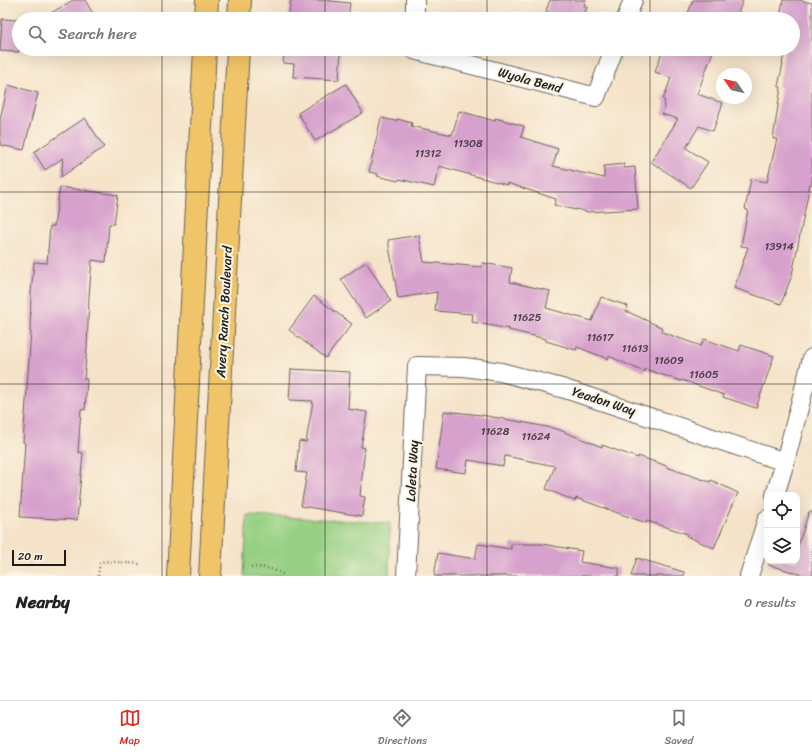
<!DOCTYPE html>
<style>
body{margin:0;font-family:Sriracha,sans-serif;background:#f2f2f2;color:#222}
.controls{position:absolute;right:12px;bottom:12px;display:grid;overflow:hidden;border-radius:8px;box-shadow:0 4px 16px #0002}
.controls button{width:36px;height:36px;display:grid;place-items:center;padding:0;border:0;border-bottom:1px solid #e0e0e0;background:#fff;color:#222;font:20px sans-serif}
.compass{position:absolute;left:716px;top:68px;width:36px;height:36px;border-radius:50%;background:#fff;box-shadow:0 4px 16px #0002;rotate:304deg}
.scale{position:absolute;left:12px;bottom:10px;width:54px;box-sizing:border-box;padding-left:4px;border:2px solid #1c1c1c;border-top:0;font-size:11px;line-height:14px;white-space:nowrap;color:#1c1c1c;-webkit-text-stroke:3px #fcf5e5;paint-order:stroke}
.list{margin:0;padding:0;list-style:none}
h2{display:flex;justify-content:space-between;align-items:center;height:52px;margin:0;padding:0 16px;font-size:17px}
h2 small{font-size:13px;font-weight:400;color:#767676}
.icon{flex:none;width:22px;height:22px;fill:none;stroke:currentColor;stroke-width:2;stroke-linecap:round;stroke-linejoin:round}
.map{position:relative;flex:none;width:812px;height:576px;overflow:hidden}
.search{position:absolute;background:#fff;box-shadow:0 4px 16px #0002;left:12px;right:12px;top:12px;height:44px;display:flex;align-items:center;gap:10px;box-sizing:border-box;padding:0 14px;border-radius:22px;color:#767676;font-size:15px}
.sheet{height:124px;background:#fff}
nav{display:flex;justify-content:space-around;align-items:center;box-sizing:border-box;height:56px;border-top:1px solid #e0e0e0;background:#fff;font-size:11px;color:#767676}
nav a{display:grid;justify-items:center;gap:2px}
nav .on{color:#d93025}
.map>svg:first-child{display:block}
.green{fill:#96d083;stroke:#597650}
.building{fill:#d7a1cd}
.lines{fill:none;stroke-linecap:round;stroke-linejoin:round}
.minor-casing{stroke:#686259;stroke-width:20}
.major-casing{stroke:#686259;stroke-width:24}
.path{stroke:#686259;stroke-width:2.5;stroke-dasharray:1 3;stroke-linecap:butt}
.minor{stroke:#fff;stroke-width:18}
.major{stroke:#f0c469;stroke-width:22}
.grid{fill:none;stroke:#1c1c1c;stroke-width:1;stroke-opacity:0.55}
.labels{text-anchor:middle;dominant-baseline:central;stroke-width:4;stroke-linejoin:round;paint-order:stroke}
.number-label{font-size:11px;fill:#4b3d48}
.street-label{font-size:13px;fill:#1c1c1c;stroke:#fcf5e5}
</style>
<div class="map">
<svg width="812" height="576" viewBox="0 0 812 576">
<rect width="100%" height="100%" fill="#fcf5e5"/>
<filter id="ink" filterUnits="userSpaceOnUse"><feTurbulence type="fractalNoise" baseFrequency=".025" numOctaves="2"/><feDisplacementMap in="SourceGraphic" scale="8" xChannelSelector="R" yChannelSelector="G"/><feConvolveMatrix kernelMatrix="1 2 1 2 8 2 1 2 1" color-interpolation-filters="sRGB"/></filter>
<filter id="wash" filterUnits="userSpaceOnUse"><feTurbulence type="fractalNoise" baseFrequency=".012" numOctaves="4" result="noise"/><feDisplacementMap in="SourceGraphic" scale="16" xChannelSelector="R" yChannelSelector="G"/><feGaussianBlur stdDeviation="0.9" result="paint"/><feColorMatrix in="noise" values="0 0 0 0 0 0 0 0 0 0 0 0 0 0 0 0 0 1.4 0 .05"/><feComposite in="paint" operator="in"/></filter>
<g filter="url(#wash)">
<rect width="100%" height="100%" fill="#f5e3c9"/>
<!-- green -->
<path class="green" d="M247,515L390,523L389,576H244Z"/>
<g id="blocks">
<!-- building -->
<g class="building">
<path d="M73,0H85L96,19H41Z"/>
<path d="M291,0H323L350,3L348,19H288Z"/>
<path d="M550,0H586L584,6L587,7L582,19H549L551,13L546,11Z"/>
<path d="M693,0H743L736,19H686Z"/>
<path d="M783,0H798L812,3V185L810,184L792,275L781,304L734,288L748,247L741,246L748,210L745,209L751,179L767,182L777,139H773L781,87L778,86L783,64H782L785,49H793V19L780,16Z"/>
<path d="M2,19L19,20V52L0,51Z"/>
<path d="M284,49H341L339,80L293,77L294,64L283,63Z"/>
<path d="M663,49H714L697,94L723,103L713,131L699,126L686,148L708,162L691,188L651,162L678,119L662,114L665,105L664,104L665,101L663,100L671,78L655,72Z"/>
<path d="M346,84L363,113L315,141L298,113Z"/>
<path d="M8,85L38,93L24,150L0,145V119Z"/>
<path d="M459,111L495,121V118L524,126L521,137L558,149L553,166L604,178V166L624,164V168L635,167L638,209L588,212L576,209V210L554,205L556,199L507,183V185L439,166L434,187L399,179L398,181L377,176L378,174L369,172L381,118L396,121L397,119L412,123L411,126L452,135Z"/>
<path d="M85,118L104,147L61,177L63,158L45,170L34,152Z"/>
<path d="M60,187L118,195L114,224H109L106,262L92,260L89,296L87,348L84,379H87L85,410L81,409L78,452L83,453L77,520L20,517L25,443L23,442L31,332H30L31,293L34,262L47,263L50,226H54Z"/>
<path d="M419,235L424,262L482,267L483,263L512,268L510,282L550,291L546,308L592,321L601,297L628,306L626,311L663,328L662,332L701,346L704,339L739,351L741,345L774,356L756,408L723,397L724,395L682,380L681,381L645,369L644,372L609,356L608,359L577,347L576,350L546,341V339L509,330V329L472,322L473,314L435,311L437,292L398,298L388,240Z"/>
<path d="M366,262L391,301L366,318L341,279Z"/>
<path d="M314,296L352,324L326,358L289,330Z"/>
<path d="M291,369L350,372L348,409L367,412L361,447L365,448L360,496L365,497L362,516L301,506L307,473L296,472L299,441L306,442L313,401L289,400Z"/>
<path d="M444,411L481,415L516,421L557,429L602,447V445L638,458V456L667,466L666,467L710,482L711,480L738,493L714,548L686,536L688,534L647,521L646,523L576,498L575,501L546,489L555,466L505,456L503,466L468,460L466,473L436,469Z"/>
<path d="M809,512H812V576H806L769,565V561H797V549Z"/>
<path d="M478,544L511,549V544H542L582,551L580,562L619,568V576H434L438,553L475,559Z"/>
<path d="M637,558L684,572V576H631Z"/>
</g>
</g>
</g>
<g filter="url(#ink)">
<use href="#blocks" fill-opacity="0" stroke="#686259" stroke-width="1"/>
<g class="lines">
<!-- minor casing -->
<g class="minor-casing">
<g id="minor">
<path d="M415,19V0"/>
<path d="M626,19L633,0"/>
<path d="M414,49V50L596,97L614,49"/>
<path d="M775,495L785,462L812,358"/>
<path d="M406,576L417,366L464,367L501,372L565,389L785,462"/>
<path d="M749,576L767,519"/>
</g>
</g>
<!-- major casing -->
<g class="major-casing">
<g id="major">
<path d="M206,19L207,0"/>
<path d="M239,19L240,0"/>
<path d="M178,576L205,49"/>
<path d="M210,576L238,49"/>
</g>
</g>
<!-- path -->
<g class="path">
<path d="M251,567C263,567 275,568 285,576"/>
<path d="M98,576L100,563L104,561L140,564"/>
</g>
<!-- minor -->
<use href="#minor" class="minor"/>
<!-- major -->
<use href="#major" class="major"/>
</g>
</g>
<!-- grid -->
<path class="grid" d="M162,0V19M325,0V19M487,0V19M650,0V19M162,49V576M325,49V576M487,49V576M650,49V576M0,192H812M0,384H812"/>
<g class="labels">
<!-- number labels -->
<g class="number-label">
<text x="468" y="143">11308</text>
<text x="428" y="153">11312</text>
<text x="779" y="246">13914</text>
<text x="527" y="317">11625</text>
<text x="600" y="337">11617</text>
<text x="635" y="348">11613</text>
<text x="669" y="360">11609</text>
<text x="704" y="374">11605</text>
<text x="495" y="431">11628</text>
<text x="536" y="436">11624</text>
</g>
<!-- street labels -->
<g class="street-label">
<text transform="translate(530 80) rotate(15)">Wyola Bend</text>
<text transform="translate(224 312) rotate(-87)">Avery Ranch Boulevard</text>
<text transform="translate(604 401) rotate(18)">Yeadon Way</text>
<text transform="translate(412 471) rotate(-87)">Loleta Way</text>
</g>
</g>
</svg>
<div class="controls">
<button><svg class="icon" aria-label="locate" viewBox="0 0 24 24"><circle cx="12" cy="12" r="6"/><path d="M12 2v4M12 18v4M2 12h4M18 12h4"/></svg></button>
<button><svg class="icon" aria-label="layers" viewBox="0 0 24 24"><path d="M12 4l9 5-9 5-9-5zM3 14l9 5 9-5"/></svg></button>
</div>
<svg class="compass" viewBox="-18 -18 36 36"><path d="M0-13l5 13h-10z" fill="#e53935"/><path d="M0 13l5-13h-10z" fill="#767676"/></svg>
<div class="scale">20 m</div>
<div class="search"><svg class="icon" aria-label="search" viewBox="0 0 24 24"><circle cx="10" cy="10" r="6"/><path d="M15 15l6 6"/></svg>Search here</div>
</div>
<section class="sheet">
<h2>Nearby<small>0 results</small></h2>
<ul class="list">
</ul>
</section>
<nav>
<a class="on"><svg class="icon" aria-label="map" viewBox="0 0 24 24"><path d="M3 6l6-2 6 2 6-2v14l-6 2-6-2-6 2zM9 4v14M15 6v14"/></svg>Map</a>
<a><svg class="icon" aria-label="directions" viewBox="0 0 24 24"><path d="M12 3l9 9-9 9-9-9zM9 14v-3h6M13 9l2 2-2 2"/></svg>Directions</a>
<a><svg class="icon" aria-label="saved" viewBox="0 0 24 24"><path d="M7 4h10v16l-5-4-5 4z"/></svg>Saved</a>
</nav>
